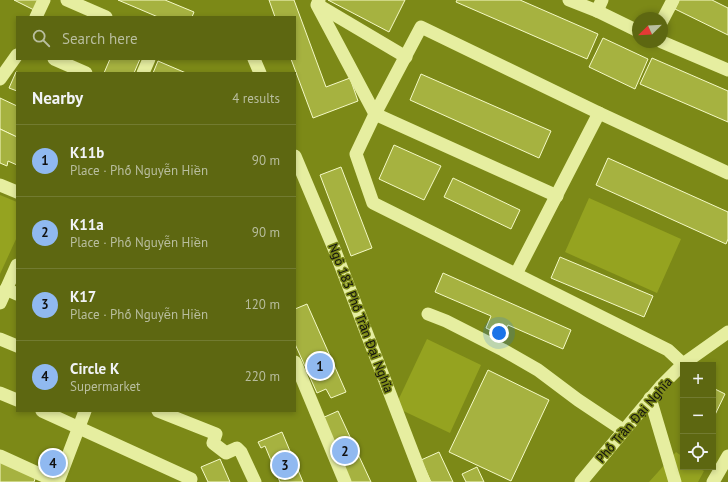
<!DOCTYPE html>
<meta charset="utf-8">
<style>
body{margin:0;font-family:"PT Sans",sans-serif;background:#666f1f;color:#f1f3f6}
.controls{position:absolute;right:12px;bottom:12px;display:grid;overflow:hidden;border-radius:0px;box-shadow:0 2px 6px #0003}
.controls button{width:36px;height:36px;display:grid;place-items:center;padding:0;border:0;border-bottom:1px solid #727b31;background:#5d6711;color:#f1f3f6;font:20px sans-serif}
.compass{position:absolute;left:632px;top:12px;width:36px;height:36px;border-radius:50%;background:#5d6711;box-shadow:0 2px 6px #0003;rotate:246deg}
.you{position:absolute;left:499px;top:333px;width:14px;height:14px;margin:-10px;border:3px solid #fff;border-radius:50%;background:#1a73e8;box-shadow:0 0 0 6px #1a73e833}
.badge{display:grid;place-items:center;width:26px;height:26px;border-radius:50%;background:#90b9f0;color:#111;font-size:13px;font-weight:700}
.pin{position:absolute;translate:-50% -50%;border:2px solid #fff;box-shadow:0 1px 4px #0006}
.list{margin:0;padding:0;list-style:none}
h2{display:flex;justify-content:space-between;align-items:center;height:52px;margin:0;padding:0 16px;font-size:17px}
h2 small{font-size:13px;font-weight:400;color:#b9be9f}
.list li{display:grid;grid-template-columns:26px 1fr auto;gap:12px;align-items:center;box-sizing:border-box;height:72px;padding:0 16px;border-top:1px solid #727b31}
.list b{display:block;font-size:15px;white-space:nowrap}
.list p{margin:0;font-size:13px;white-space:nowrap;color:#b9be9f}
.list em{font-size:13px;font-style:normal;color:#b9be9f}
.icon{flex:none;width:22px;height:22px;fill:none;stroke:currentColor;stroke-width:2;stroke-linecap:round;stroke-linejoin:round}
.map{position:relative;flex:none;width:728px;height:482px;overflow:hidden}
.search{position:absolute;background:#5d6711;box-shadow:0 2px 6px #0003;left:16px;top:16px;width:280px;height:44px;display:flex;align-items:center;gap:10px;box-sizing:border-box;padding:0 14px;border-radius:0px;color:#b9be9f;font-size:15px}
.panel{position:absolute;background:#5d6711;box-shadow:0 2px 6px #0003;left:16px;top:72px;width:280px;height:340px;border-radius:0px}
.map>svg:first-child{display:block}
.green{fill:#95a320}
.building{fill:#a6b240;stroke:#f5fac6}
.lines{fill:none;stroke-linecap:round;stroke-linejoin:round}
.minor{stroke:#e6eea0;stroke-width:13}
.labels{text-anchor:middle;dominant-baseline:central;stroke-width:3;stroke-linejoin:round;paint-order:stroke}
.street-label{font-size:13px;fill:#111;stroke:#7c8917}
</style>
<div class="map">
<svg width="728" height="482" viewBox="0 0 728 482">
<rect width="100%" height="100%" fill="#7c8917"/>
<!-- green -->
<g class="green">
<path d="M0,195L17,202V237L0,274Z"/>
<path d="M589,198L681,239L657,293L565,252Z"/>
<path d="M427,339L481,365L450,433L395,407Z"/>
<path d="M676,452L683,457V467H697L704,471L698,482H649Z"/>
</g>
<!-- building -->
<g class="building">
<path d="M14,0H38L34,10Z"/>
<path d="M118,0H165L194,12L192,17H158Z"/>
<path d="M269,0H294L326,87L350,78L358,101L313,118L291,59H295V17H275Z"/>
<path d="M328,0H405L389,32Z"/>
<path d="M457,0H520L598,34L587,59L456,2Z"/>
<path d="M679,0H712L728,8V35L675,9Z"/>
<path d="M603,38L648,59L635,89L589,67Z"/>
<path d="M652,58L728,91V122L640,84Z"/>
<path d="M110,59H140L134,73H104Z"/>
<path d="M158,61L186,73H153Z"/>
<path d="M16,72L20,73H17V91L9,88Z"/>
<path d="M421,74L551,131L539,158L410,100Z"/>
<path d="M0,98L17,106V137L0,129Z"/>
<path d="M0,129L17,137V165L8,161L7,166L0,163Z"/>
<path d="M394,145L441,166L424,200L379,179Z"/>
<path d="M608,158L728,212V239L726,244L596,185Z"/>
<path d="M341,167L372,248L351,256L320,175Z"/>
<path d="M453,178L520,210L511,229L444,197Z"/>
<path d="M560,257L653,296L644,317L551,278Z"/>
<path d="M443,273L571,330L563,349L508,325L503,336L486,328L491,316L435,292Z"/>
<path d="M307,304L346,392L331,398L326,389L317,393L295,344V309Z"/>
<path d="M488,370L549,400L511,481L449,452Z"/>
<path d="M713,388L725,394L713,419Z"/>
<path d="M338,411L371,482H349L320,419Z"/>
<path d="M282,432L303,482H280L265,446L261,448L258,442Z"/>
<path d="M439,452L453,482H431L421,460Z"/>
<path d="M220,459L230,482H208L201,467Z"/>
<path d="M0,460L36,476L34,482H0Z"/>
<path d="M477,467L484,482H466L462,474Z"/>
</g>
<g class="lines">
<!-- minor -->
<g class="minor">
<path d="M67,0L106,17"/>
<path d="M319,0L317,5L375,114L557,196"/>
<path d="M569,0L597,11L638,31"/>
<path d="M318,5L406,57"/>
<path d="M597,11L602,0"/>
<path d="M36,17L44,0"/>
<path d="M662,21L673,0"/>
<path d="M662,42L728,70"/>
<path d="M54,59L86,73"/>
<path d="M254,59L260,73"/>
<path d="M143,73L149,59"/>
<path d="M0,79L17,55"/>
<path d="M295,156L335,251L424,482"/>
<path d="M0,185L17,192"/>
<path d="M516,274L599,113"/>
<path d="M6,289L17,294"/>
<path d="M0,303L17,265"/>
<path d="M428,314L446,321L503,350L538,370L578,400L623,430"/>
<path d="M0,339L17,346"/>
<path d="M295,362L345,482"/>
<path d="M683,364L668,350L373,203L356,154L375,114L421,27L599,113L728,173"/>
<path d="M0,393L17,400"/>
<path d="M650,398L675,482"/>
<path d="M42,411L191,479L190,482"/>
<path d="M158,411L216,434L213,443L226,453L237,448L241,452L255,482"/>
<path d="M0,456L57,482"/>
<path d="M58,482L85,411"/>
<path d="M581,482L662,385L683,364L728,332"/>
<path d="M713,482L728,456"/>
</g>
</g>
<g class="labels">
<!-- street labels -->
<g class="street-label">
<text transform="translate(361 318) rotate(69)">Ngõ 183 Phố Trần Đại Nghĩa</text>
<text transform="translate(634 420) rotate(-49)">Phố Trần Đại Nghĩa</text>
</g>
</g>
</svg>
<div class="controls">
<button>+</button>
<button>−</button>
<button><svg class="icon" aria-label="locate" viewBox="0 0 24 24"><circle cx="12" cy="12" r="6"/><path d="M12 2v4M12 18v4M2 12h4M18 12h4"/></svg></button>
</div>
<svg class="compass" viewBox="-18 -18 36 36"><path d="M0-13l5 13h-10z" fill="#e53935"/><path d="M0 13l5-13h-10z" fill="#b9be9f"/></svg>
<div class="you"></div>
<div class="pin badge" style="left:320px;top:366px">1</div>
<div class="pin badge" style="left:345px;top:451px">2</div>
<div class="pin badge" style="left:285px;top:465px">3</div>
<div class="pin badge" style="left:53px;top:463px">4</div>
<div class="search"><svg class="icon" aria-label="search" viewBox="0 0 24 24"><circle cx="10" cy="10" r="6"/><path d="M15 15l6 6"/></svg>Search here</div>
<section class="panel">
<h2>Nearby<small>4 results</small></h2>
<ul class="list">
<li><span class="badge">1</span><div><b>K11b</b><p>Place · Phố Nguyễn Hiền</p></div><em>90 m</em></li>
<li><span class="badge">2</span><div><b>K11a</b><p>Place · Phố Nguyễn Hiền</p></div><em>90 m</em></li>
<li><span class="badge">3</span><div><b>K17</b><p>Place · Phố Nguyễn Hiền</p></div><em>120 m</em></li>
<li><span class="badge">4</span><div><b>Circle K</b><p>Supermarket</p></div><em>220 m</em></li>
</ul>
</section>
</div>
